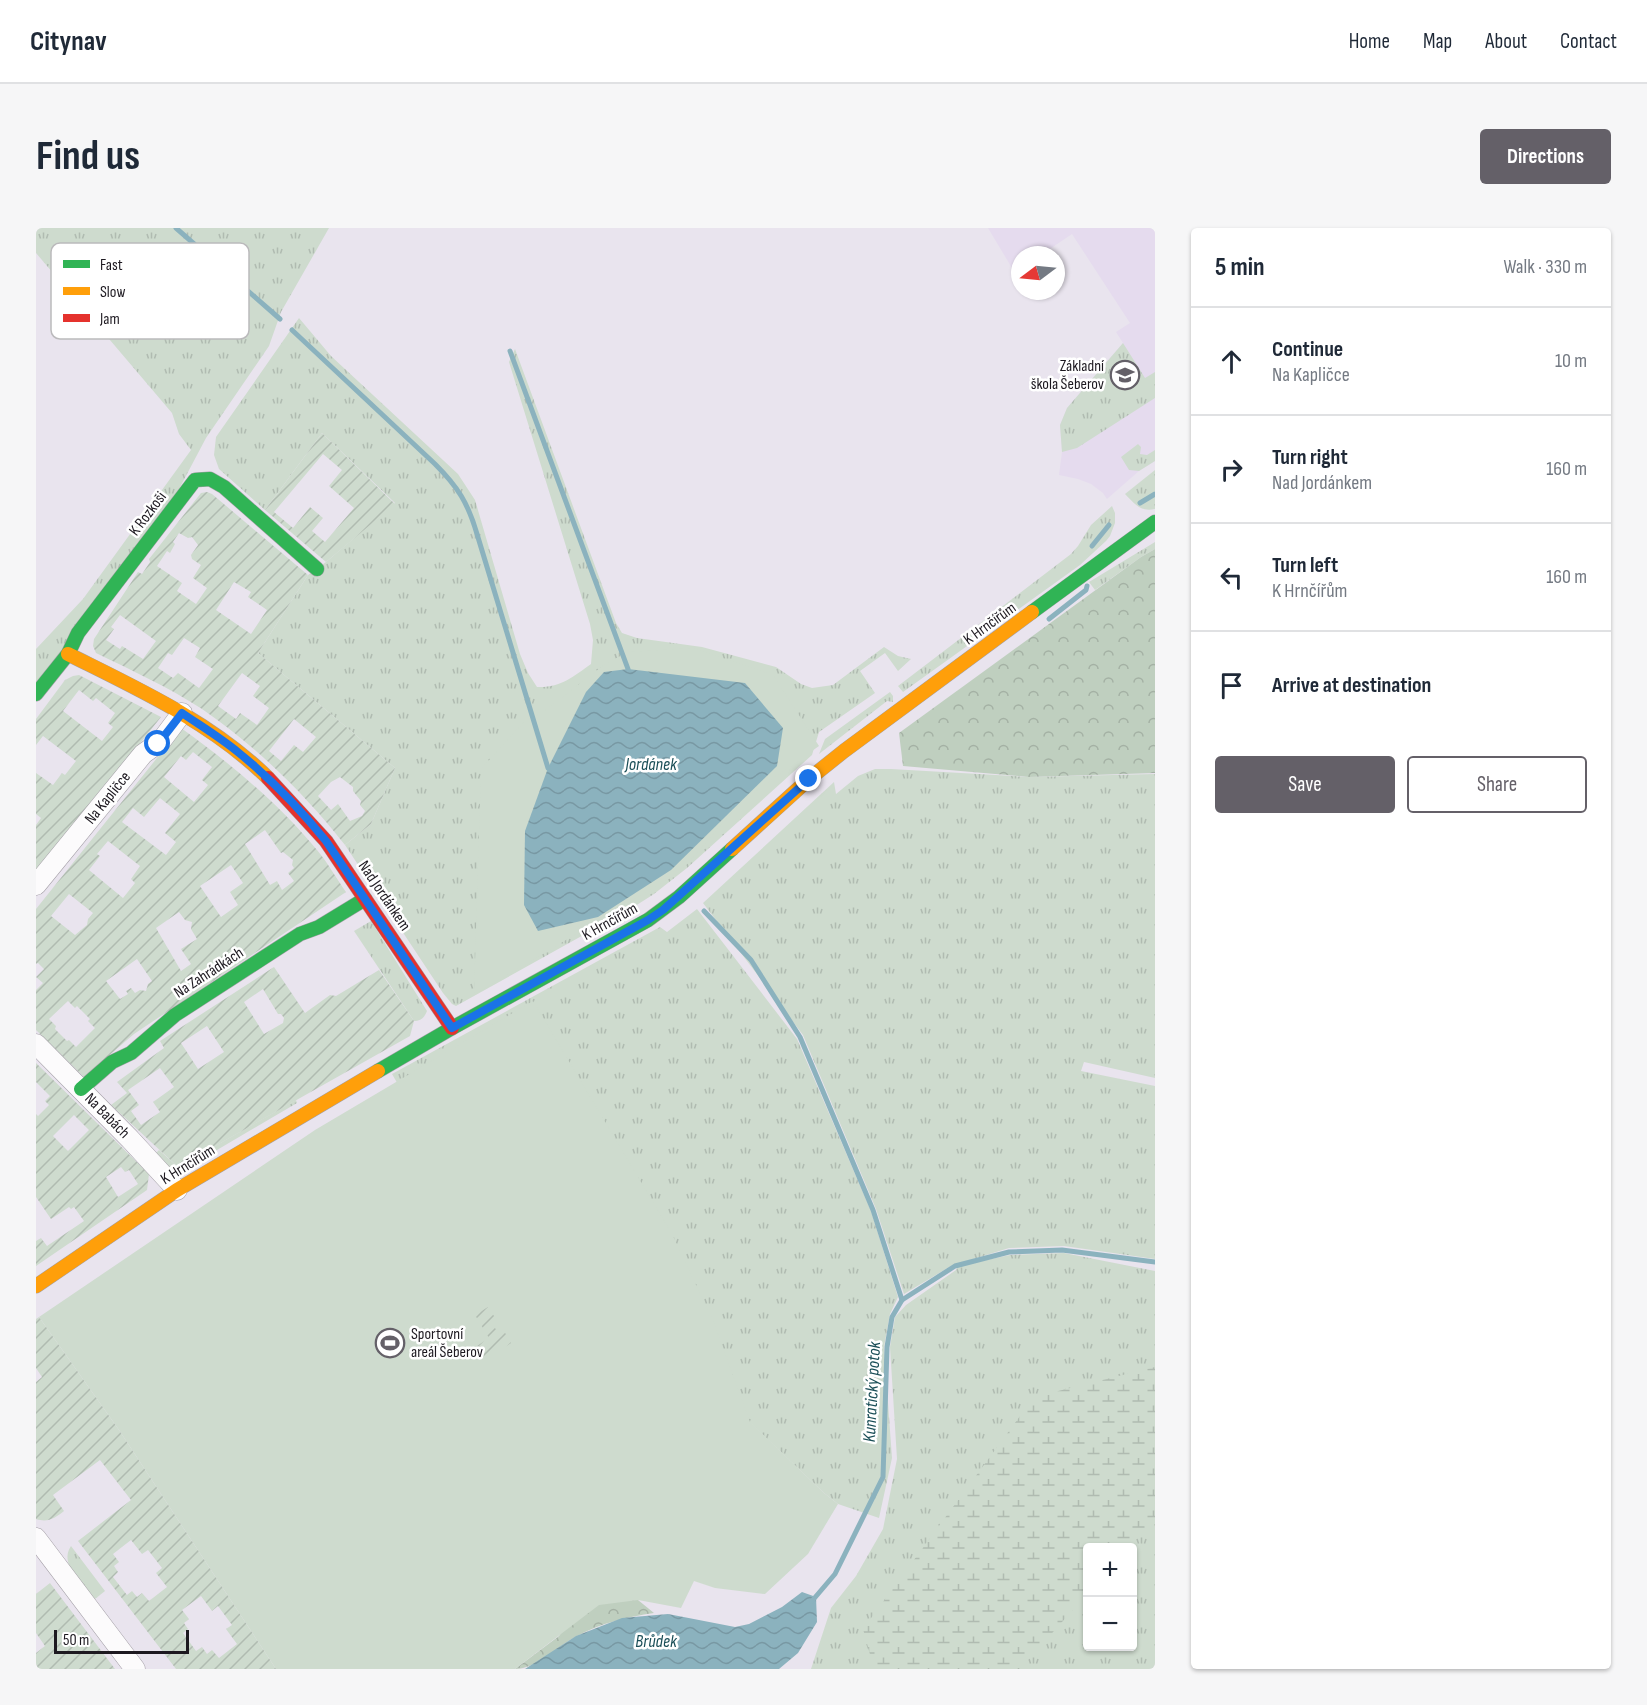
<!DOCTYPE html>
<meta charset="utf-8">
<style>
body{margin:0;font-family:"Sofia Sans Condensed",sans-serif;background:#f6f6f7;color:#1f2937}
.controls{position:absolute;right:18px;bottom:18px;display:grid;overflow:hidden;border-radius:6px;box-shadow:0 2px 4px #0004}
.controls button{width:54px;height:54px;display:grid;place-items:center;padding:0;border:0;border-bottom:2px solid #e0e1e3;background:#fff;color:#1f2937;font:30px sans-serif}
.compass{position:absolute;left:975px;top:18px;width:54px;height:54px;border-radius:50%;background:#fff;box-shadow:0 2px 4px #0004;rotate:254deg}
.scale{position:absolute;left:18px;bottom:15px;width:135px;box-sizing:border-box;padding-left:6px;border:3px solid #1d1920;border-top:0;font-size:16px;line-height:21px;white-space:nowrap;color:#1d1920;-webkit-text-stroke:4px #fff;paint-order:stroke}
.stop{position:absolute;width:18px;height:18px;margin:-14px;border:4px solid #1a73e8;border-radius:50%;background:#fff}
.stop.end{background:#1a73e8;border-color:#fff;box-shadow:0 2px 6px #0008}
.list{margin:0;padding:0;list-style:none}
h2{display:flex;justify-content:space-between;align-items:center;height:78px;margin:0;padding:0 24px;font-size:26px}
h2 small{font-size:20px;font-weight:400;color:#747a83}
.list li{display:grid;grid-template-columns:39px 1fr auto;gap:18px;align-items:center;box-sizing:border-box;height:108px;padding:0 24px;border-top:2px solid #e0e1e3}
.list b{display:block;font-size:22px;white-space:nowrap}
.list p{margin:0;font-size:20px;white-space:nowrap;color:#747a83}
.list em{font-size:20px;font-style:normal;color:#747a83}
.actions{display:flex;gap:12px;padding:18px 24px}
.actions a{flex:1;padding:14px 0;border:2px solid #646068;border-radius:6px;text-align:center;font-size:21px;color:#646068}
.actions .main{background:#646068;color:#fff}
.icon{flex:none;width:33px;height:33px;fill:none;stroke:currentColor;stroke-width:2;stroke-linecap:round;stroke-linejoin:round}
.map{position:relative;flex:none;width:1119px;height:1441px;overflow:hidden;border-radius:6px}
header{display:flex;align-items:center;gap:36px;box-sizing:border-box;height:84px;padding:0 30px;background:#fff;border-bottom:2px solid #e0e1e3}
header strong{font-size:28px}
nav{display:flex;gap:33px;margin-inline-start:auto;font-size:21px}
.intro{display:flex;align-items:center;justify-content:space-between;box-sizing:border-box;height:144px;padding:0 36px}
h1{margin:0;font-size:42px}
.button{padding:15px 27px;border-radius:6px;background:#646068;color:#fff;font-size:21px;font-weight:700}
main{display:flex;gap:36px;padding:0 36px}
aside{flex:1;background:#fff;border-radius:6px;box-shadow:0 2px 4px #0004}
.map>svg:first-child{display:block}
.built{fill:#e5dbee}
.grass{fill:url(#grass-tufts);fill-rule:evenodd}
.forest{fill:url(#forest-crowns)}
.wetland{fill:url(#wetland-marsh)}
.park{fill:#cedbce}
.garden{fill:url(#garden-furrows);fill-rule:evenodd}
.water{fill:url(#water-waves)}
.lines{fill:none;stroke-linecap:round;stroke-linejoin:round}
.stream{stroke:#8bb2be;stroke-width:5}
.street-casing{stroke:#a39fa6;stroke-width:21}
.fast-casing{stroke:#a39fa6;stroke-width:15}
.slow-casing{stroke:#a39fa6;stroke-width:15}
.jam-casing{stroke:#a39fa6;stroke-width:15}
.street{stroke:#fcfbfc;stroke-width:20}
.fast{stroke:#30b455;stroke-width:14}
.slow{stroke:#ff9f0a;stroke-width:14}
.jam{stroke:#e5322d;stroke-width:14}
.route{stroke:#1a73e8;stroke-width:8}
.labels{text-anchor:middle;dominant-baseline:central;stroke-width:5;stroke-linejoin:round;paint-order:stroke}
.poi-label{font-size:16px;fill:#1d1920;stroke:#fff;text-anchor:end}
.street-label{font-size:16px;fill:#1d1920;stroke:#fff}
.water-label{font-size:18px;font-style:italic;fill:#1a4e57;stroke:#fff}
.key{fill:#fff;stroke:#bbbabc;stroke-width:1.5}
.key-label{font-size:16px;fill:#1d1920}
</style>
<header>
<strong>Citynav</strong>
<nav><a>Home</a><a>Map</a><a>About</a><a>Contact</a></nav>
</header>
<div class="intro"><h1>Find us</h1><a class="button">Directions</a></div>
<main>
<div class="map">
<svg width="1119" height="1441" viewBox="0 0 1119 1441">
<defs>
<pattern id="grass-tufts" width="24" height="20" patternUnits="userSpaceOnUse" patternTransform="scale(1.5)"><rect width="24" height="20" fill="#cedbce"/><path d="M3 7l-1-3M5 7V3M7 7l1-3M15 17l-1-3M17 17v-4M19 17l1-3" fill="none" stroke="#b0bbb1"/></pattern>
<pattern id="forest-crowns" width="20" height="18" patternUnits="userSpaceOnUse" patternTransform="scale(1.5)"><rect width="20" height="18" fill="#bfcfbf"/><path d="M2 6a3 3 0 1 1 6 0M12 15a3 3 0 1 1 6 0" fill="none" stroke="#a4b1a4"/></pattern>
<pattern id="wetland-marsh" width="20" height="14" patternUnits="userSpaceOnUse" patternTransform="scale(1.5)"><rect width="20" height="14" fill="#cedbce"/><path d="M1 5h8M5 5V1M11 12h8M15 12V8" fill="none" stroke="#b0bbb1"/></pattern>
<pattern id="garden-furrows" width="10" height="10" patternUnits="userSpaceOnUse" patternTransform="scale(1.5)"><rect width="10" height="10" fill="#cedbce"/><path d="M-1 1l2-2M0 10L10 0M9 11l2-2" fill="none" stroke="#b0bbb1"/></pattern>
<pattern id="water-waves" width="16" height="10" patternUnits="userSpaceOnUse" patternTransform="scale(1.5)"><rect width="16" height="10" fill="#8bb2be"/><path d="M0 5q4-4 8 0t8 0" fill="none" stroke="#7898a3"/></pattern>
</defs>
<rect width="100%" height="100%" fill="#e9e4ee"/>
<!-- built -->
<path class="built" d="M952,0H1119V233L1103,243L1071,271L1067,265L1055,256L1042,251L1023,247L1026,224L1024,197L1031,180L1087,115L1080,104L1094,95L1036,6L1005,27H984V41L979,45Z"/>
<!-- grass -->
<g class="grass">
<path d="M0,0H293L245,84L233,118L170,210L142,263L0,459V421L47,371L155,222L143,206L136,185L0,25Z"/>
<path d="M263,90L295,128L422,246L439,272L484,426L492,445L501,459C524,460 537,449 555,436L557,412L554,396L473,134L479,121L580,395L586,405L601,410L666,419L740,439L765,456L776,460L797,457L848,419L862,428L875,431L862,443L849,425L824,443L839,465L783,504L776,527L651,640L618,666L596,680L420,778L416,776L407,765L309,617L335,596L359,540L222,425L272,347L290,334L359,275L286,205L229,282L183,241L178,227L180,209Z"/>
<path d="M1087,115L1109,150L1119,144V170L1041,220L1026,224L1024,197L1031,180Z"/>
<path d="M1102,216L1105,219L1104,226L1111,227L1119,222V233L1103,243L1093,242L1085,229Z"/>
<path d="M1119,242V281C1104,284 1099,276 1089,266Z"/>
<path d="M1076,278L1079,285V295L1074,308L1070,313L1044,337L867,464L862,458L1035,326L1042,318L1055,297Z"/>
<path d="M1119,314V321L1105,329L1059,362L1053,354Z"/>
<path d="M854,464L857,468V474L851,473L783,526L789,511Z"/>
<path d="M839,541H855L993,549L1119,546V850L1048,834L1045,843L1119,858V1031L1028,1018L973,1020L915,1038L868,1066L840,981L767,807L667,675L798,554L800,566L822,548Z"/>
<path d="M661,681L761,811L835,983L862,1069L854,1086L848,1119L856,1230L843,1290L802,1276L788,1265L367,865L356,846L624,699L631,704Z"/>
<path d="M335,693L391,783C388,790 385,793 378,793L318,703Z"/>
<path d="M260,872L261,875L142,945L138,944L136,946L118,927L123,922L142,939Z"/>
<path d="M1028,1025L1119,1043V1441H775L795,1380L820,1348L847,1301L861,1231L854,1119L859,1089L870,1077L920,1042L922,1038L974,1027ZM1052,1320H1096V1418H1052Z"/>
<path d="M35,1318L69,1363L59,1371C48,1358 22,1336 35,1318Z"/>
</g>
<!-- forest -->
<g class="forest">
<path d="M1119,321V545L993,549L867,538L863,505L1105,329Z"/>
<path d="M554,1364L602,1372L618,1385C591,1389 565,1395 541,1408C521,1418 501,1441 479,1441L523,1408Z"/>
</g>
<!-- wetland -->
<path class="wetland" d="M1119,1139V1290L1093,1319L1052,1320L1051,1366L984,1441H838L827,1401L998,1169Z"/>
<!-- park -->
<g class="park">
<path d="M656,420L737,447L783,518L706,573L645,643L438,767L445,541L488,494L507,484L569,436L592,424Z"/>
<path d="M497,773L636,1006L678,1095L714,1194L788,1265L802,1276L772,1326L729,1366L679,1360L658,1353L645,1380L602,1372L563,1377L479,1441H240L83,1202L3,1089L279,902Z"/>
</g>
<!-- garden -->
<g class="garden">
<path d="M286,205L359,276L290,334L229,282ZM287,226L306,242L293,258L318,280L289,314L276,303L287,290L274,279L257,300L238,284Z"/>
<path d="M171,264L176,266L272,347L222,425L359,540L335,596L309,617C268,565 221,519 166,481C132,459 95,442 60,425L57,418L58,411L102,344L106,346L114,334L113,331L165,265ZM143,305L152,310L156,309L162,317L155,327L156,331L165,337L157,350L171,360L160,376L141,363L146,355L121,338L131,323L134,325L139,316L137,314ZM198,354L215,364L212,369L231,382L215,406L180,382ZM84,387L120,413L107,431L86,418L84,421L70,412L78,401L75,399ZM148,410L164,420L159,429L177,441L163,460L142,445L137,450L122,440L132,425L136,427ZM206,445L224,458L217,468L233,480L221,497L204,485L200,491L182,478ZM258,491L280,509L267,524L258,517L245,533L233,523ZM304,549L317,559V563L325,573L324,577L329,583L326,588L314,593L302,576L295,582L282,568L295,554Z"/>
<path d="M43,447L125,489L0,646V597L5,590L0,586V545L17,557L26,545L29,547L40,533L7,508L0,517V491L29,452L37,448ZM43,462L57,473L60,470L79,485L72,495L77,499L66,513L27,483Z"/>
<path d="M145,500C195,536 241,574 281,622C292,635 300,650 310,664L98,806L48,849L0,802V762L7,755L0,749L8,741L2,735L0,736V681ZM157,524L176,539L166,552L172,557L158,574L128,549L145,528L150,532ZM124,570L144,586L129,605L140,614L130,627L86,594L97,580L108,589ZM229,602L245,625L247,624L257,632L256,637L258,640L252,645L258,653L246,662L241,653L234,657L209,616ZM72,613L104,638L95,651L99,655L87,670L53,642L64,628L61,626ZM195,637L207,655L194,664L202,677L185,689L164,658ZM33,666L57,685L52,691L51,697L39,707L15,688ZM143,684L149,692L156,694L155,701L161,711L145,721L155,736L145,743L120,700ZM101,731L116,753L112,756L110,763L104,762L99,765L95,760L90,763L92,766L84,771L70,753ZM32,773L39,780L41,778L54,791L52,793L59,800L40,819L33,812L31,813L19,801L20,798L13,791Z"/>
<path d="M238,739L269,785L294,767L300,768L343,742L378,793L374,808L142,939L75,877L91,865L81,854L128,820L124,813ZM227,761L242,786H245L248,790L247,795L228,806L208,774ZM171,798L188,824L162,841L145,815ZM124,840L138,859L117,874L124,884L105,897L95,883L103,877L92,862Z"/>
<path d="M0,835L113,946L111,962L0,1038V1013L5,1010L11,1018L48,993L38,979L35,981L33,979L15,991L0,969V886L2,888L13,877L9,873L14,868L0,854ZM38,887L53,902L32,923L17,908ZM85,939L89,944L93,942L102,956L82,969L70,949Z"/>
<path d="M452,1079L460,1091L455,1094L463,1106L468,1103L475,1115L446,1134L438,1120L453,1110L439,1087Z"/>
<path d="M3,1089L83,1202L240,1441H140L42,1313L95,1272L64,1232L17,1267L28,1283C19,1290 12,1295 0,1291V1154L6,1149L0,1140V1091ZM95,1312L106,1326L112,1322L126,1340L120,1345L131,1359L113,1373L106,1365L101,1369L96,1363L91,1367L77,1349L82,1344L78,1338L83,1334L77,1326ZM165,1368L176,1383L182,1378L196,1397L190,1401L201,1416L183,1430L176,1422L171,1426L166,1419L160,1423L147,1405L152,1401L148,1395L153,1391L146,1382Z"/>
<path d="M14,1355L79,1441H0V1425L9,1418L0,1405V1366Z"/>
</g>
<!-- water -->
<g class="water">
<path d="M592,441L709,455L747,500L741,538L635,642L562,689L502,703L488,677L489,603L512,540L550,464L568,444Z"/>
<path d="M766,1364L780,1369L781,1394L762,1425L743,1441H489L540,1408L586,1390L632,1386L699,1399L713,1396L746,1379Z"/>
</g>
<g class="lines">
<!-- stream -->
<g class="stream">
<path d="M140,0L244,91"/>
<path d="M256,102L399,236C422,259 432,275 441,306L512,540"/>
<path d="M474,123L592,441"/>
<path d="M1104,275L1119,266"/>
<path d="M1056,318L1073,297"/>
<path d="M1013,391L1050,362L1051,358"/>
<path d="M668,683L715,732L764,809L837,982L866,1072"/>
<path d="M776,1373L799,1346L847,1249L851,1119L856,1089L866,1072L919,1038L973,1024L1026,1022L1119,1034"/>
</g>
<!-- street casing -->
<g class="street-casing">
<g id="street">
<path d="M0,657L107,526L125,513L146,485"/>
<path d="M0,816L94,911L141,962"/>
<path d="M0,1310L99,1441"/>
</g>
</g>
<!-- fast casing -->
<g class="fast-casing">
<g id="fast">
<path d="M996,384L1119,294"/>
<path d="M0,466L32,426L42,405L159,252L174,251L188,259L281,341"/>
<path d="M342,843L416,800L612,692L643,669L696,621"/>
<path d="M45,861L76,834L95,825L139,787L264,706L283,699L329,671"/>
</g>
</g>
<!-- slow casing -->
<g class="slow-casing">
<g id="slow">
<path d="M32,426C102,461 175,494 232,550"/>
<path d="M696,621L773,551L808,523L996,384"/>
<path d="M0,1058L141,962L342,843"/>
</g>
</g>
<!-- jam casing -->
<g class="jam-casing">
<path id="jam" d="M232,550L290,613L416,800"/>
</g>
<!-- street -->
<use href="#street" class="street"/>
<!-- fast -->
<use href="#fast" class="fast"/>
<!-- slow -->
<use href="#slow" class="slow"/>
<!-- jam -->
<use href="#jam" class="jam"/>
</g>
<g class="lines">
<!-- route -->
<path class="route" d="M122,516L146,485C165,498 185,510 203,525C235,551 264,581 290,613L416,800L612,692L627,682L773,551"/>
</g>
<!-- icons -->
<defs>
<g id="school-ring" transform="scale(1.5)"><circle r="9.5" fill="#fff" stroke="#646068" stroke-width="1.5"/><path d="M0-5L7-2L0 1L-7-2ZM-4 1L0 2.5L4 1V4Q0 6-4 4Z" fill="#646068"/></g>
<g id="stadium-ring" transform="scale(1.5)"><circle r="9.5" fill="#fff" stroke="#646068" stroke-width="1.5"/><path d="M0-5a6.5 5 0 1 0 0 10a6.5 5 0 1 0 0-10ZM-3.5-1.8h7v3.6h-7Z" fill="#646068"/></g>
</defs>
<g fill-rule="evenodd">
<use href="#school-ring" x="1089" y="147"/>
<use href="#stadium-ring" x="354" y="1115"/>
</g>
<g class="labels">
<!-- poi labels -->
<g class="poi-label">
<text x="1068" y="138">Základní<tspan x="1068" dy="18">škola Šeberov</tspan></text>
<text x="375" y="1106" text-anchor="start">Sportovní<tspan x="375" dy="18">areál Šeberov</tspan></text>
</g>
<!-- street labels -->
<g class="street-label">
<text transform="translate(112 286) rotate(-53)">K Rozkoši</text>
<text transform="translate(954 396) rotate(-36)">K Hrnčířům</text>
<text transform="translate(72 570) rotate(-51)">Na Kapličce</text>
<text transform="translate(348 668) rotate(56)">Nad Jordánkem</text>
<text transform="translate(574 694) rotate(-29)">K Hrnčířům</text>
<text transform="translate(173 745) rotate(-33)">Na Zahrádkách</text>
<text transform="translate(71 888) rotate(45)">Na Babách</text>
<text transform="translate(152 937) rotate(-32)">K Hrnčířům</text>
</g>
<!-- water labels -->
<g class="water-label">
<text x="615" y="536">Jordánek</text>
<text transform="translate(836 1164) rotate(-87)">Kunratický potok</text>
<text x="620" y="1413">Brůdek</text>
</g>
</g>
<!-- legend -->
<rect x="15" y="15" width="198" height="96" rx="9" class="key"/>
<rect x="27" y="32" width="27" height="8" fill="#30b455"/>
<rect x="27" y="59" width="27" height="8" fill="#ff9f0a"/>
<rect x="27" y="86" width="27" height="8" fill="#e5322d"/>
<g class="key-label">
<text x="64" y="42">Fast</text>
<text x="64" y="69">Slow</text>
<text x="64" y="96">Jam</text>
</g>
</svg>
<div class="controls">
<button>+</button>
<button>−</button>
</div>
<svg class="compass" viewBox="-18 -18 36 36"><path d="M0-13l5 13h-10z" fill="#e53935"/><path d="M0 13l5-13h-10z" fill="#747a83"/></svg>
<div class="scale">50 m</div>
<div class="stop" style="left:122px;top:516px"></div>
<div class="stop end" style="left:773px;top:551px"></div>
</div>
<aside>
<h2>5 min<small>Walk · 330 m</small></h2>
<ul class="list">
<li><svg class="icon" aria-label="ahead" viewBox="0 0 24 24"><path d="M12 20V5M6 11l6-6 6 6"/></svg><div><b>Continue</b><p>Na Kapličce</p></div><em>10 m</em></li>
<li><svg class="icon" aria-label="right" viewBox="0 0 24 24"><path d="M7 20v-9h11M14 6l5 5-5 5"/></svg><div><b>Turn right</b><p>Nad Jordánkem</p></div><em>160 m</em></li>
<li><svg class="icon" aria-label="left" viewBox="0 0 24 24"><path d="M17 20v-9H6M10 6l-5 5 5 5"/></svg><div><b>Turn left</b><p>K Hrnčířům</p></div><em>160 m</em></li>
<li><svg class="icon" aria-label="arrive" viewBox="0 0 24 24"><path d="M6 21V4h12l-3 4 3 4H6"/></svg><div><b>Arrive at destination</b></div></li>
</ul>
<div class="actions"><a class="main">Save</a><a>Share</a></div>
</aside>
</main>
